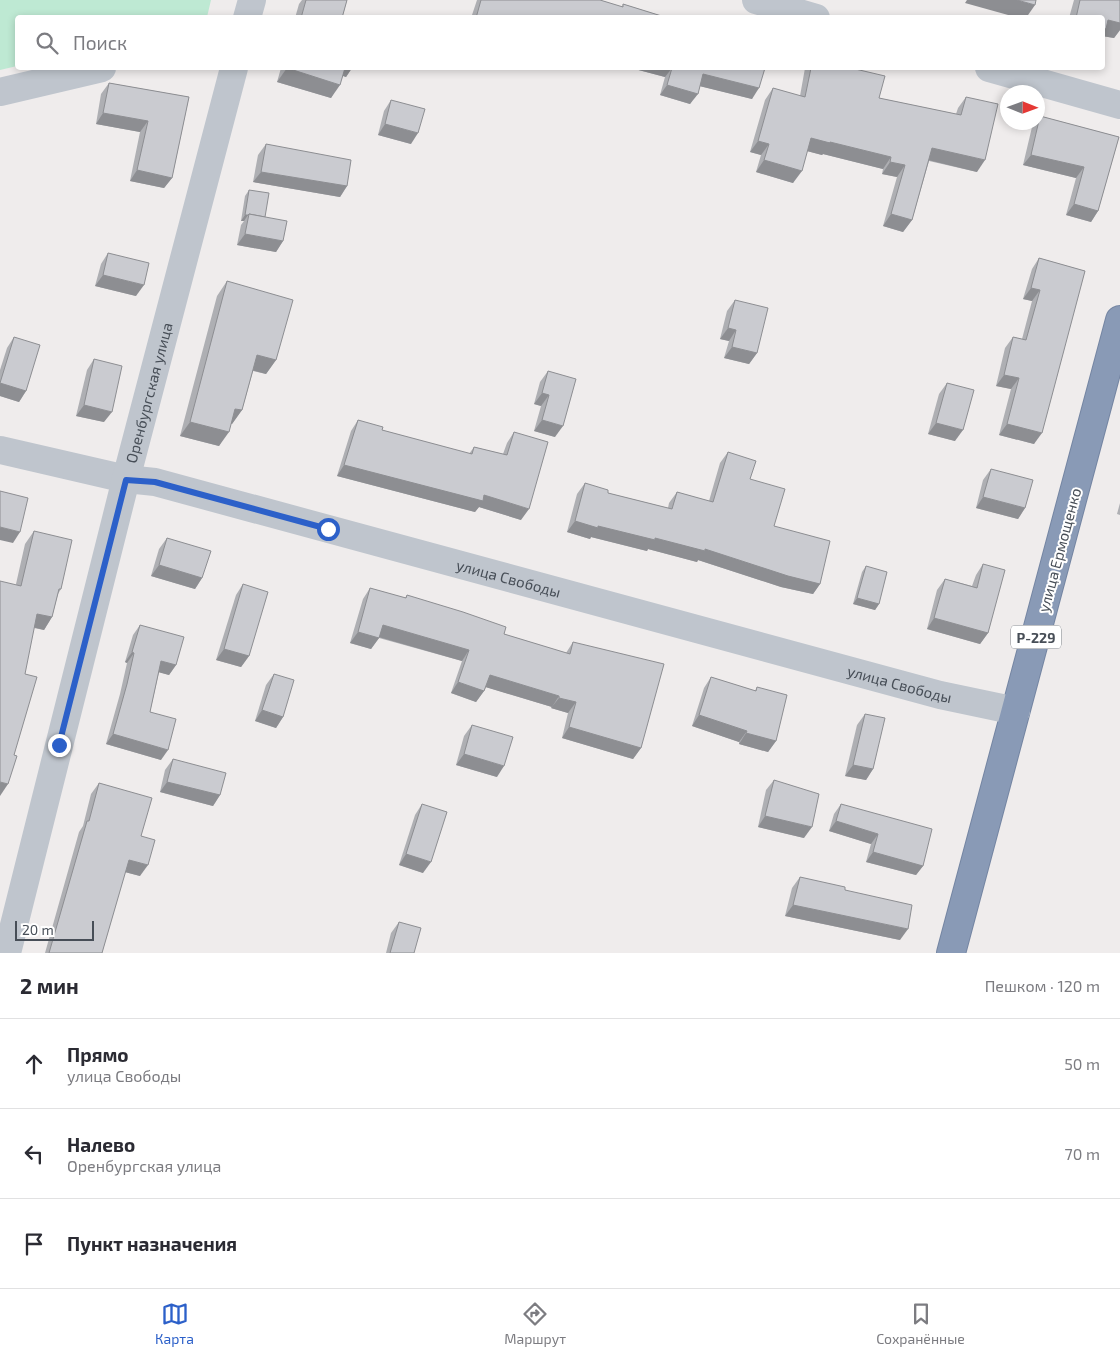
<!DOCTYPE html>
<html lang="ru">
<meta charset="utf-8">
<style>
body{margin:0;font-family:"Exo 2",sans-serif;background:#f2f2f3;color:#2b2b33}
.compass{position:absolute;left:1000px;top:85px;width:45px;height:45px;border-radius:50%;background:#fff;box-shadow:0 2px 8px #0003;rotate:91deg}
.scale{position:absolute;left:15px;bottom:12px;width:79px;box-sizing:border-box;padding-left:5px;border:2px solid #474e57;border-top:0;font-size:14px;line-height:18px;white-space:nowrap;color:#474e57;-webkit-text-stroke:4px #fff;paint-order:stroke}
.stop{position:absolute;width:15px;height:15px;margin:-11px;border:4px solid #2c60c9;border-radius:50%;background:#fff}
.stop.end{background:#2c60c9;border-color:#fff;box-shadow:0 1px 5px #0008}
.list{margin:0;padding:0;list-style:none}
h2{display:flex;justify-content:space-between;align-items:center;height:65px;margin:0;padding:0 20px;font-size:21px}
h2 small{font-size:16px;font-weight:400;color:#7c7c81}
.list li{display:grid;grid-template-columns:32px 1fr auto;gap:15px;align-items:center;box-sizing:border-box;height:90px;padding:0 20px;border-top:1px solid #e1e1e2}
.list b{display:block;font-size:19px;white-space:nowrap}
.list p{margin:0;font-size:16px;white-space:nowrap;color:#7c7c81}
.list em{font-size:16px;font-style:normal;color:#7c7c81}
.icon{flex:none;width:28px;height:28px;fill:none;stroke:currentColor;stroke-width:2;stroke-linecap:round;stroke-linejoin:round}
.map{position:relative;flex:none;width:1120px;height:953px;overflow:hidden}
.search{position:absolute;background:#fff;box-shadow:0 2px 8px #0003;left:15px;right:15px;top:15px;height:55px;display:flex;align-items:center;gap:12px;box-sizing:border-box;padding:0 18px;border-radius:5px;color:#7c7c81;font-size:19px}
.sheet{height:335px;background:#fff}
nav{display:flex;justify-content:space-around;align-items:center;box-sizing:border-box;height:70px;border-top:1px solid #e1e1e2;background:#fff;font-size:14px;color:#7c7c81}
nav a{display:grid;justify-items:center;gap:2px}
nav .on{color:#2c60c9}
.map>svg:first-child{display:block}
.green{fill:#bee9d3}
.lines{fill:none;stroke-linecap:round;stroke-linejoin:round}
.highway-casing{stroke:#7485a2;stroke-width:30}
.minor{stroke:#bfc5cd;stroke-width:28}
.highway{stroke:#899ab6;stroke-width:28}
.wall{fill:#aeafb3}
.shaded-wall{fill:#8d8e92}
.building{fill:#cacbd0;stroke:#8d8e92}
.route{stroke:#2c60c9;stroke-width:6}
.labels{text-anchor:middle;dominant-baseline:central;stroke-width:4;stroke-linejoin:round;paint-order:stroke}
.shield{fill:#fff;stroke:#7e8389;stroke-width:1}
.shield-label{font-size:14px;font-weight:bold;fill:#474e57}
.street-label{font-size:15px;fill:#474e57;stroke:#fff}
</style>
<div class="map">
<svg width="1120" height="953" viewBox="0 0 1120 953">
<rect width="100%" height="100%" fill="#efecec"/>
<!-- green -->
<path class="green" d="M0,0H211L207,17L18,18L17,66L0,70Z"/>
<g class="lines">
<!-- highway casing -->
<g class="highway-casing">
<path id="highway" d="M951,953L1120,320"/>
</g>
<!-- minor -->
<g class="minor">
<path d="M756,0L816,18"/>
<path d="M247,18L252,0"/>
<path d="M989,68L1120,105"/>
<path d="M0,92L102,68"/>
<path id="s1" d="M0,450L126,479L155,482L940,695L1016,711"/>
<path id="s2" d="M7,953L126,479L234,68"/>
</g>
<!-- highway -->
<use href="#highway" class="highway"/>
</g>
<!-- wall -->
<g class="wall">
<path d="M302,0H347L342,18H295L299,4Z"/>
<path d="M477,0H600L622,7L623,4L668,18H471Z"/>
<path d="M1074,0H1120V30L1114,38L1102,36V18H1069Z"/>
<path d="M281,68H352L346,77L343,76L331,98L277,82Z"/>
<path d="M631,68H765L752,99L700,86L690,104L660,95L665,77Z"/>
<path d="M805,68H851L879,98L956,114L958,108L966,97L977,172L929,161L912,220L903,232L883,226L897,177L882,174L883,169L823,154L822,155L807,151L793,183L756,172L761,155L750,152L765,100L773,88L800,96Z"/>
<path d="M109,83L189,97L172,178L164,188L130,181L140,132L96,124L101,94Z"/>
<path d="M391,100L411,144L378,135L384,111Z"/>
<path d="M1040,116L1119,137L1098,211L1091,222L1066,215L1076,178L1023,165L1032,127L1035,122H1038V120Z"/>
<path d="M266,144L347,186L340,197L253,182L258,155Z"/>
<path d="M249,190L265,217L283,241L276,252L237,245L241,225L244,221H241L245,196Z"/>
<path d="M108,253L136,296L95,286L101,264Z"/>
<path d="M1039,258L1085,271L1034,444L999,435L1011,389L996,386L1005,348L1013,337L1022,339L1032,301L1023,299L1032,269Z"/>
<path d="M227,281L276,360L266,374L253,371L242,410L232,424H231L219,446L180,436L217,296Z"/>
<path d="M735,300L757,353L749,364L724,358L729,341L720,339L727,311Z"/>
<path d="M14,337L26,391L19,402L0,396V370L7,348Z"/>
<path d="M94,359L104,422L76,416L87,370Z"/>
<path d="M548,371L555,437L534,431L541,406L534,404L540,382Z"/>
<path d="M947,383L955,441L928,434L939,394Z"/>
<path d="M358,420L382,430L469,454L474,447L503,454L507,443L514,432L521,520L479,507L475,512L337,476L351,431Z"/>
<path d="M728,452L750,479L774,526L820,584L813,594L781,587L698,560L697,562L648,549L647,551L591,537L590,539L567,532L577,494L585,483L608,493L668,508L669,503L677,492L709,501L720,463Z"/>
<path d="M991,469L1025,508L1018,519L976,508L983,480Z"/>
<path d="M1120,503V515L1117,514Z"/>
<path d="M34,531L61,589L58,594L52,617L44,630L34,628L16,584L25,544Z"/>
<path d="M167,538L202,578L195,589L151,576L159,549Z"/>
<path d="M983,564L988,633L980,644L927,629L937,590L945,579L972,586L976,575Z"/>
<path d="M866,566L879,604L875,610L853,604L862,572Z"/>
<path d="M243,584L249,656L241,667L216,660L236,595Z"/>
<path d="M370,588L405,598L407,595L504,634L566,653L573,642L641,748L633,759L562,738L568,713L551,708L552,707L486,687L484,691L476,702L451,693L462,661L379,638L371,649L350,643L363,599Z"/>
<path d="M140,625L176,665L169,675L159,672L150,712L161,760L106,744L120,694L127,663L125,662L133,635Z"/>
<path d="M274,674L283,717L276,728L255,721L266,685Z"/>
<path d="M711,677L755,691L757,687L776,741L768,752L739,744V742L692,726L704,688Z"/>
<path d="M865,714L873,769L866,780L845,776L857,725Z"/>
<path d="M472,725L497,777L456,765L464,736Z"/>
<path d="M173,759L220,795L213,806L160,792L165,770Z"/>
<path d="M774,780L804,838L758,827L766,790Z"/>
<path d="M99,783L141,836L140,876L125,872L102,953H45L79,832L83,826L91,794Z"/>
<path d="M422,804L423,873L399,865L415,815Z"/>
<path d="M841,804L923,866L916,875L866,862L871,844L829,831L834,814Z"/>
<path d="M800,877L845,890L900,940L785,916L792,888Z"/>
<path d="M399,922L414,953H386L391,933Z"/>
</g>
<!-- shaded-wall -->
<g class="shaded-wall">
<path d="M967,0H1017L1035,5L1026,18H1019L965,3Z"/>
<path d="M1108,20L1120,23V30L1114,38L1102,36V28Z"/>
<path d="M287,68L340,85L331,98L277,82Z"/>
<path d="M343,68H352L346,77L338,74Z"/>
<path d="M631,68H672L665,77Z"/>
<path d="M703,74L759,88L752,99L695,85Z"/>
<path d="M667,85L698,94L690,104L660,95Z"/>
<path d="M103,113L148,121L140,132L96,124Z"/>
<path d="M385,124L418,133L411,144L378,135Z"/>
<path d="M811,138L830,142L891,157L883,169L823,154L822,155L803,150Z"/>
<path d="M758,141L769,144L761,155L750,152Z"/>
<path d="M932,148L985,160L977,172L924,159Z"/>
<path d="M1031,155L1084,167L1076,178L1023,165Z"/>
<path d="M764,160L802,171L793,183L756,172Z"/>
<path d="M890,162L905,165L897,177L882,174Z"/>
<path d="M137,170L172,178L164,188L130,181Z"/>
<path d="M261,172L347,186L340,197L253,182Z"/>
<path d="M1074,204L1098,211L1091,222L1066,215Z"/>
<path d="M891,214L912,220L903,232L883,226Z"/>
<path d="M245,215H248L244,221H241Z"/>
<path d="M245,234L283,241L276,252L237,245Z"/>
<path d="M103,275L144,285L136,296L95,286Z"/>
<path d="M1031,288L1040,290L1032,301L1023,299Z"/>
<path d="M728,328L736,330L729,341L720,339Z"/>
<path d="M732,347L757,353L749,364L724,358Z"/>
<path d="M257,355L276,360L266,374L247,369Z"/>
<path d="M1004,375L1019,378L1011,389L996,386Z"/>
<path d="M0,383L26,391L19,402L0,396Z"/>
<path d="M542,393L549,395L541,406L534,404Z"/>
<path d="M84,405L112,412L104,422L76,416Z"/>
<path d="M235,409L242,410L232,424L225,423Z"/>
<path d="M542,420L563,426L555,437L534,431Z"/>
<path d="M190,422L229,432L219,446L180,436Z"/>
<path d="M936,423L963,430L955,441L928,434Z"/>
<path d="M1007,424L1042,433L1034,444L999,435Z"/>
<path d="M344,465L484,495L529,509L521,520L479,507L475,512L337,476Z"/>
<path d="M983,497L1025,508L1018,519L976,508Z"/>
<path d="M575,521L705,549L820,584L813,594L781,587L698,560L697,562L648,549L647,551L591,537L590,539L567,532Z"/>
<path d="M0,527L20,532L13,543L0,540Z"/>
<path d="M159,565L202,578L195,589L151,576Z"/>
<path d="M857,598L879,604L875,610L853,604Z"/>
<path d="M37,614L52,617L44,630L28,626Z"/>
<path d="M934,618L988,633L980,644L927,629Z"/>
<path d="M383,625L469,650L462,661L375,636Z"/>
<path d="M358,632L379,638L371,649L350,643Z"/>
<path d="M224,649L249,656L241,667L216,660Z"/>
<path d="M132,652L134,653L127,663L125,662Z"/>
<path d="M161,661L176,665L169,675L154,671Z"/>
<path d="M490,675L559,696L552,707L482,686Z"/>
<path d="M458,682L484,691L476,702L451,693Z"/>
<path d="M559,698L576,702L568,713L551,708Z"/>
<path d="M262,710L283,717L276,728L255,721Z"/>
<path d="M699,715L747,731L739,742L692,726Z"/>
<path d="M569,727L641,748L633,759L562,738Z"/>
<path d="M746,733L776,741L768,752L739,744Z"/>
<path d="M113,734L168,750L161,760L106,744Z"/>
<path d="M464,754L504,766L497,777L456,765Z"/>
<path d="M853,765L873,769L866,780L845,776Z"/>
<path d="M0,782L8,784L0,796Z"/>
<path d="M167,782L220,795L213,806L160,792Z"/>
<path d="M765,816L812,827L804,838L758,827Z"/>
<path d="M836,821L878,834L871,844L829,831Z"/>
<path d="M873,852L923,866L916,875L866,862Z"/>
<path d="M406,854L431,862L423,873L399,865Z"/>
<path d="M129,860L148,865L140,876L121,871Z"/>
<path d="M793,905L908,929L900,940L785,916Z"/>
</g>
<!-- building -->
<g class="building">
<path d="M306,0H347L342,18H301Z"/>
<path d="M481,0H600L623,7V4L668,18H476Z"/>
<path d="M1017,0H1036L1035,5Z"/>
<path d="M1080,0H1120V23L1108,20L1106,29L1102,28V18H1076Z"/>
<path d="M287,68H345L340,85Z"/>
<path d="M672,68H765L759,88L703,74L698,94L667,85Z"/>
<path d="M811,68H851L885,76L879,98L961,115L966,97L998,104L985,160L932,148L912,220L891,214L905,165L890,162L891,157L830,142V143L811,138L802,171L764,160L769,144L758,141L773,88L805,97Z"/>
<path d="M109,83L189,97L172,178L137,170L148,121L103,113Z"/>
<path d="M391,100L425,109L418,133L385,124Z"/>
<path d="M1040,116L1119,137L1098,211L1074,204L1084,167L1031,155Z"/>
<path d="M266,144L351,160L347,186L261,172Z"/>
<path d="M249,190L269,193L265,217L249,214L248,215H245Z"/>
<path d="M249,214L287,221L283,241L245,234Z"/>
<path d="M108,253L149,263L144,285L103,275Z"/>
<path d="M1039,258L1085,271L1042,433L1007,424L1019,378L1004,375L1013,337L1026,340L1040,290L1031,288Z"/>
<path d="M227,281L293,300L276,360L257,355L242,410L235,409L229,432L190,422Z"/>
<path d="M735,300L768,308L757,353L732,347L736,330L728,328Z"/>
<path d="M14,337L40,345L26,391L0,383Z"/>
<path d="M94,359L122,366L112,412L84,405Z"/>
<path d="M548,371L576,379L563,426L542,420L549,395L542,393Z"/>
<path d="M947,383L974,390L963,430L936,423Z"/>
<path d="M358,420L383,427L382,430L472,454L474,447L507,455L514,432L548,442L529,509L484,495L483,501L344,465Z"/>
<path d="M728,452L756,461L750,479L785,489L774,526L830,541L820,584L788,576L705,549V551L655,538V540L598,526V528L575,521L585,483L608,490V493L672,509L677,492L713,502Z"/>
<path d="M991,469L1033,480L1025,508L983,497Z"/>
<path d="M0,491L28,498L20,532L0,527Z"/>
<path d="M34,531L72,540L61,589H59L52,617L37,614L25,674L37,677L14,755L17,756L8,784L0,782V581L21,586Z"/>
<path d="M167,538L211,551L202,578L159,565Z"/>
<path d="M983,564L1005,570L988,633L934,618L945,579L977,588Z"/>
<path d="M866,566L887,572L879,604L857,598Z"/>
<path d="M243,584L268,592L249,656L224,649Z"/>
<path d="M370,588L406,598L407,595L463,612L506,627L504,634L570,654L573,642L664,664L641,748L569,727L576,702L559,698V696L490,675L484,691L458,682L469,650L383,625L379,638L358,632Z"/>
<path d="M140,625L184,637L176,665L161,661L150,712L176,719L168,750L113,734L127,684L134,653L132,652Z"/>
<path d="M274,674L294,680L283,717L262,710Z"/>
<path d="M711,677L756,691L757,687L787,695L776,741L746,733L747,731L699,715Z"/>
<path d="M865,714L885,718L873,769L853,765Z"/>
<path d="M472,725L513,737L504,766L464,754Z"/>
<path d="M173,759L226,773L220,795L167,782Z"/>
<path d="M774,780L819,794L812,827L765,816Z"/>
<path d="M99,783L152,798L141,836L155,840L148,865L129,860L102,953H49L87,821H89Z"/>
<path d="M422,804L447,812L431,862L406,854Z"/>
<path d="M841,804L932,829L923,866L873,852L878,834L836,821Z"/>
<path d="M800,877L845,887V890L912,905L908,929L793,905Z"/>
<path d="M399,922L421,928L414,953H390Z"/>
</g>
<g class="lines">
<!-- route -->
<path class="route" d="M59,745L126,480L155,482L328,529"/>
</g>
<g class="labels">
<!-- shield labels -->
<rect class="shield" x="1011" y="625.5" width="50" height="23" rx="4"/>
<g class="shield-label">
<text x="1036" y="637">Р-229</text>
</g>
<!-- street labels -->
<g class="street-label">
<text stroke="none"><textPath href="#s2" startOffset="578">Оренбургская улица</textPath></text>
<text transform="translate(1059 550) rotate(-75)">улица Ермощенко</text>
<text stroke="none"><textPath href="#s1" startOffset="525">улица Свободы</textPath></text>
<text stroke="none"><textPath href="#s1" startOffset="930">улица Свободы</textPath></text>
</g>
</g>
</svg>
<svg class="compass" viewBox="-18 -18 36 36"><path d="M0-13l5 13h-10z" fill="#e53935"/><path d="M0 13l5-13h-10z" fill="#7c7c81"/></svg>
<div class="scale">20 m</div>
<div class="stop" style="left:328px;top:529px"></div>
<div class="stop end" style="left:59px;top:745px"></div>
<div class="search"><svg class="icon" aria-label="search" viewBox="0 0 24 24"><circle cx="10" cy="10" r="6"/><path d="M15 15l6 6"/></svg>Поиск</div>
</div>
<section class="sheet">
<h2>2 мин<small>Пешком · 120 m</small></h2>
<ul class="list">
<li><svg class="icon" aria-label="ahead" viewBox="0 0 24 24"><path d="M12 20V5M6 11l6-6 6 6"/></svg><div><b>Прямо</b><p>улица Свободы</p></div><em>50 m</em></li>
<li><svg class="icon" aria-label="left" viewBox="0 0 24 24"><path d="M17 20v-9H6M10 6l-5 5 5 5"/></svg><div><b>Налево</b><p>Оренбургская улица</p></div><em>70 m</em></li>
<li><svg class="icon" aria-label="arrive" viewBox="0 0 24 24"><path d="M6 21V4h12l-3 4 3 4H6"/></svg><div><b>Пункт назначения</b></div></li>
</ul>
</section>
<nav>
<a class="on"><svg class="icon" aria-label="map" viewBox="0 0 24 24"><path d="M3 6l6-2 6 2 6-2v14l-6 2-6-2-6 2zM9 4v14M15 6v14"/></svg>Карта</a>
<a><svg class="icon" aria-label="directions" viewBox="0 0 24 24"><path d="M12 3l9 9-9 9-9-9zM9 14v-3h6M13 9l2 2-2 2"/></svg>Маршрут</a>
<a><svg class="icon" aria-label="saved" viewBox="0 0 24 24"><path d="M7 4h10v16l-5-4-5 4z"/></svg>Сохранённые</a>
</nav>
